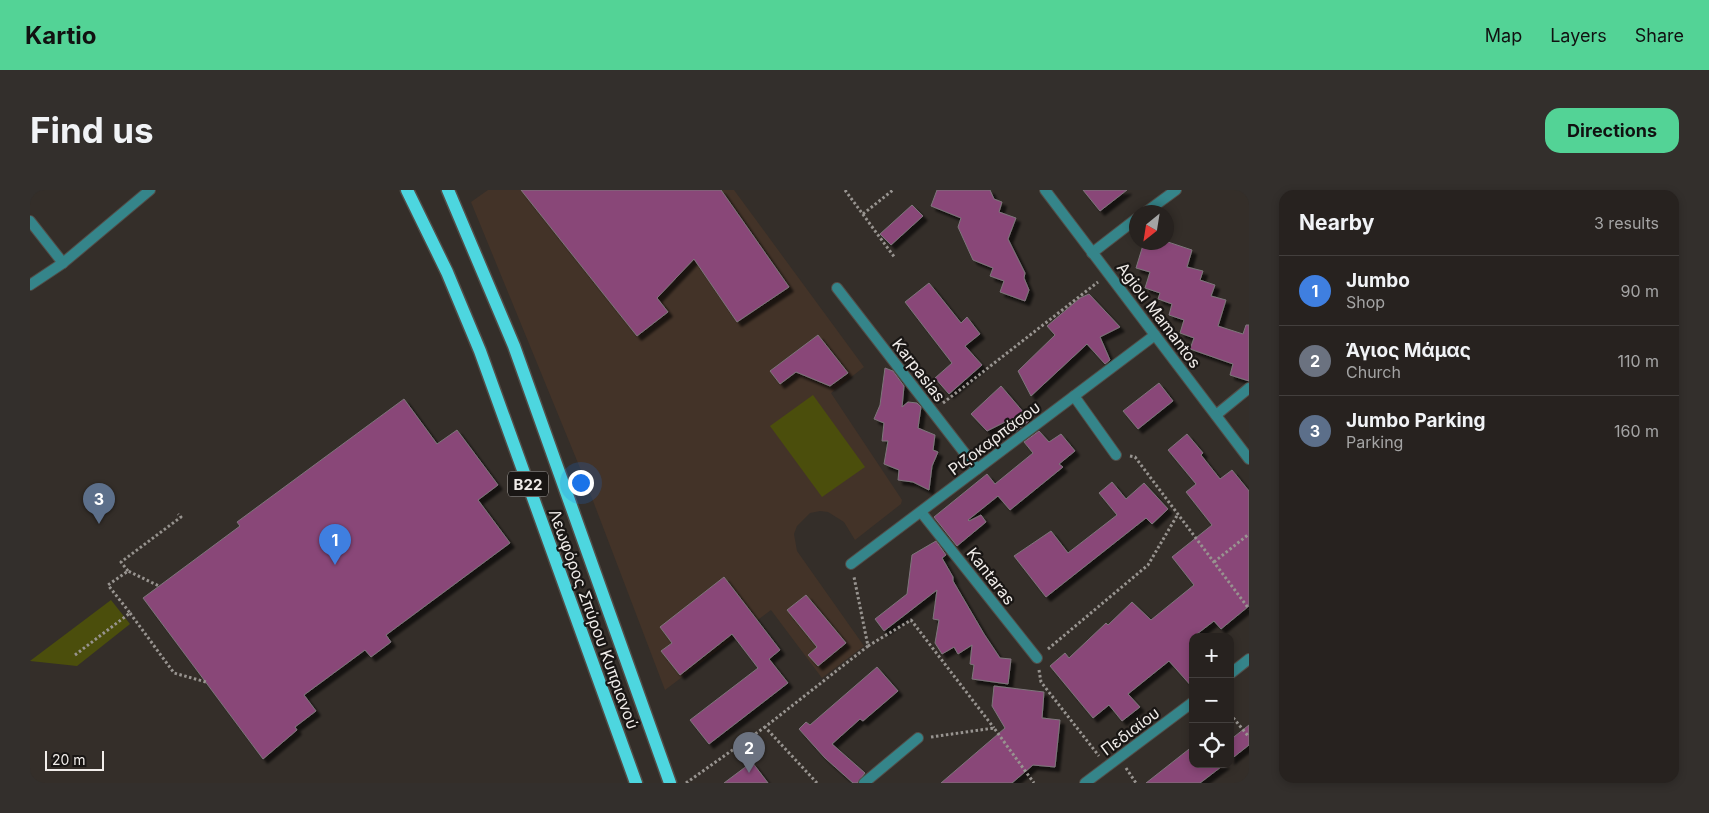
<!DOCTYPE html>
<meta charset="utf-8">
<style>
body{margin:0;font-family:Inter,sans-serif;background:#332f2c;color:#f1f3f6}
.controls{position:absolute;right:15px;bottom:15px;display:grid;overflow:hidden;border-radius:10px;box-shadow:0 2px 8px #0003}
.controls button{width:45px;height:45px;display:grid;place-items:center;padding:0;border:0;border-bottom:1px solid #433f3d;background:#27221f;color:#f1f3f6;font:25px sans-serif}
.compass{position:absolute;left:1099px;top:15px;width:45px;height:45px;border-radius:50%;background:#27221f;box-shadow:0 2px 8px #0003;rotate:210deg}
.scale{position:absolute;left:15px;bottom:12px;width:59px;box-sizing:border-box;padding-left:5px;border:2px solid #f1edea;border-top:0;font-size:14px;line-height:18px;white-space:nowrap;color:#f1edea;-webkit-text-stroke:4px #191614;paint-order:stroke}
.you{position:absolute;left:550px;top:292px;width:18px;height:18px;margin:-12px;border:4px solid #fff;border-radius:50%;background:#1a73e8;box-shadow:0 0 0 8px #1a73e833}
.badge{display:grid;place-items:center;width:32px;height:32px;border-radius:50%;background:#53d396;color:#fff;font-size:16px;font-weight:700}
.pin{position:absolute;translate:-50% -41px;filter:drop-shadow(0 1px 2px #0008)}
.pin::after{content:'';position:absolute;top:26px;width:18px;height:15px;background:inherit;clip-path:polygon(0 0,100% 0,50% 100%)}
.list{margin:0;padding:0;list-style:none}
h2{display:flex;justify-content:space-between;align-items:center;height:65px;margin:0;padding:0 20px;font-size:21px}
h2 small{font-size:16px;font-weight:400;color:#a4a4a4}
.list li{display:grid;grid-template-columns:32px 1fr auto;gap:15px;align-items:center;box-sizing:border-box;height:70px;padding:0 20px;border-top:1px solid #433f3d}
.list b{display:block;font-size:19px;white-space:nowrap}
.list p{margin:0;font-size:16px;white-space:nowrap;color:#a4a4a4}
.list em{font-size:16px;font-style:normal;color:#a4a4a4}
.icon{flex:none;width:28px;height:28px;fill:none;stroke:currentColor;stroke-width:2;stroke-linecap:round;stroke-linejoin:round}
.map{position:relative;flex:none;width:1219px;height:593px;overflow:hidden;border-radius:15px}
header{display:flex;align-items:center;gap:30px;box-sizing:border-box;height:70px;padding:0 25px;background:#53d396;color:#111}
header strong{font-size:24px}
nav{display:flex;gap:28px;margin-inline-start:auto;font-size:18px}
.intro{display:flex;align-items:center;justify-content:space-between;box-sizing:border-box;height:120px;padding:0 30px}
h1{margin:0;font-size:35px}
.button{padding:12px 22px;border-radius:15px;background:#53d396;color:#111;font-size:18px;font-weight:700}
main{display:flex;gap:30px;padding:0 30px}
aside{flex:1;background:#27221f;border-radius:15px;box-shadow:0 2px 8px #0003}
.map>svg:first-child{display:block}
.education{fill:#433328}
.green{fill:#4b4e0c}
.building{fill:#894778;stroke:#7e767b;filter:url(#shadow)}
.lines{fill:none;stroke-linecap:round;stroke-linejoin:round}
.service-casing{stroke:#524d48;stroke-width:12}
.minor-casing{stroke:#524d48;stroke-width:12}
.tertiary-casing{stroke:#524d48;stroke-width:12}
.primary-casing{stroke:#524d48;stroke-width:15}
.path{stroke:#989490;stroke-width:3;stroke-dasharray:2.5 2.5;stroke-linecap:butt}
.service{stroke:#35858a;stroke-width:10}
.minor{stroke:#35858a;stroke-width:10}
.tertiary{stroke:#35858a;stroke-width:10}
.primary{stroke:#4dd6df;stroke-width:12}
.labels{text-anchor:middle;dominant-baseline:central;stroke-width:4.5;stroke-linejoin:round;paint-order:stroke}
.shield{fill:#191614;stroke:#b0acaa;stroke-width:1}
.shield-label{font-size:15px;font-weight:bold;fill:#f1edea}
.street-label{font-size:16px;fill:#f1edea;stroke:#191614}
</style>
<header>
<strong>Kartio</strong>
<nav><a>Map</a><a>Layers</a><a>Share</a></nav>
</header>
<div class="intro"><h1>Find us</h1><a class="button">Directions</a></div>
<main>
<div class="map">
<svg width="1219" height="593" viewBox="0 0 1219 593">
<defs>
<filter id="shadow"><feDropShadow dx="4.5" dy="4.5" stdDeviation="1" flood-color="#0009"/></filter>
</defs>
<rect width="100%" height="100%" fill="#342e29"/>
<!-- education -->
<path class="education" d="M458,0H704L834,177L801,203L872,310L871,314L825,350L814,332L798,322L790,321L780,323L767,336L764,344L767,361L834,456L792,488L741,420L635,500L557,295L441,12Z"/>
<!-- green -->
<g class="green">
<path d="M783,205L835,277L792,307L740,236Z"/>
<path d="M81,410L100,434L47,476L0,471Z"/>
</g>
<!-- building -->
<g class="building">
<path d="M491,0H691L759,97L707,132L664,69L627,108L638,122L607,146Z"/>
<path d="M907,0H960L964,9L972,12L969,22L986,28L978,49L995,83L994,88L999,100L995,111L970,102L974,91L960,86L963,78L943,70L928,37L931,28L901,16Z"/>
<path d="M1053,0H1097L1070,21Z"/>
<path d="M882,15L893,26L861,55L850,44Z"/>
<path d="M1114,52H1138L1162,60L1157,77L1173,81L1170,90L1185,95L1181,106L1196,110L1188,136L1213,144L1216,135H1219V191L1200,185L1203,174L1160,159L1164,148L1150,143L1154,130L1139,125L1142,114L1128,109L1130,103L1115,98L1120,82L1106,78Z"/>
<path d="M899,93L931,133L937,127L950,144L935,156L952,175L919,204L905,188L922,173L875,112Z"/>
<path d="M1059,104L1090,137L1070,147L1080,170L1075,174L1057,154L1001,206L988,181L1025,145L1017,136L1050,108Z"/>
<path d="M788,145L818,183L800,196L766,182L750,194L740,181Z"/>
<path d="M855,178L863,181L874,196L872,217L878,212L887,213L891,217L888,238L905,245L903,260L908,262L902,276L899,300L883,292L868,290L869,280L854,274L858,251H852L854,233L844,229L850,215Z"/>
<path d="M1129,193L1143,211L1108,239L1093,221Z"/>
<path d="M971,196L1000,230L985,242L975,232L957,241L941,224Z"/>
<path d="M374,209L407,254L427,240L468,295L448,310L480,353L356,445L361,452L341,467L335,460L274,505L286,521L265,537L267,540L233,569L113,408L210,336L207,332Z"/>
<path d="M1009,241L1019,252L1031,244L1045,261L1029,274L1033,277L980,320L968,306L938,330L939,331L951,325L956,332L927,356L904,327L957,284L965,294L1003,263L994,252Z"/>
<path d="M1157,244L1173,263L1171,265L1190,289L1202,280L1219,301V416L1191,439L1184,431L1163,447V498L1139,471L1098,504L1110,517L1092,531L1079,515L1063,528L1020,476L1035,463L1039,468L1076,433L1078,435L1102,412L1121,430L1164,395L1142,367L1182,335L1156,302L1166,294L1138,260Z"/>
<path d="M1082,292L1096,309L1114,293L1138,319L1122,334L1116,328L1016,407L984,366L1021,341L1038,363L1087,325L1069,303Z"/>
<path d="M906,351L916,365L912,368L923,387V391L954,444L970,468L981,469L978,494L942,489L944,475L940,474L942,455L928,464L924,457L912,464L905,453L909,430L903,429L907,400L854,441L845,429L877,404L882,365Z"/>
<path d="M694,387L750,460L739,469L758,493L679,554L660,530L728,478L702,444L650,485L631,461L642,453L630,437Z"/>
<path d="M776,405L816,453L788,476L778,465L787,457L757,420Z"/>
<path d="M847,477L868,501L833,531L830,529L802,554L835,583L827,593H823L795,568L769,539L776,532L780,535Z"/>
<path d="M964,496L1014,502L1012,528L1030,530L1025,577L1003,575L982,593H911L975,538L962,516Z"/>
<path d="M1219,535V555L1200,570V550Z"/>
<path d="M1163,556V574H1195L1170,593H1116Z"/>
<path d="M722,572L738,593H694Z"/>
</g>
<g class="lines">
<!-- service casing -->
<g class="service-casing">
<g id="service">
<path d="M0,31L33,73"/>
<path d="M1044,206L1086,265"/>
<path d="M834,593L888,548"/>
</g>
</g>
<!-- minor casing -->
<g class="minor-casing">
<g id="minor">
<path d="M1116,22L1146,0"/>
<path d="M1062,63L1106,29"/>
<path d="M0,95L33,73L120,0"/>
<path d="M807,98L947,279"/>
<path d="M1186,225L1219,198"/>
<path d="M891,322L1007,468"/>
<path d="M821,374L1125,145"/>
</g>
</g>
<!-- tertiary casing -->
<g class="tertiary-casing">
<g id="tertiary">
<path d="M1015,0L1219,269"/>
<path d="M1200,484L1219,469"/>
<path d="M1055,593L1163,512"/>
</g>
</g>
<!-- primary casing -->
<g class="primary-casing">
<g id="primary">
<path d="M377,0L417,82L450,161L606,593"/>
<path d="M418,0L484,156L640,593"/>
</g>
</g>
<!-- path -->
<g class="path">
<path d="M815,0L865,68"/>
<path d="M833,24L863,0"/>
<path d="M913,213L1068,92"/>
<path d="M1100,266L1105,267L1219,419"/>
<path d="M1184,372L1219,344"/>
<path d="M98,381L91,372L151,327L148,324"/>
<path d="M100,423L144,483L176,492"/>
<path d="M838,456L881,430L964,538"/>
<path d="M1018,459L1118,375L1148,324"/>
<path d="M45,465L100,423L78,395L98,381L129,396"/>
<path d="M1009,480L1011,492L1069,566"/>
<path d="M1200,524L1219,547"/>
<path d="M901,547L964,538L1004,593"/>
<path d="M1096,578L1106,593"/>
<path d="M656,593L735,537"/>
<path d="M787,593L735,537L838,456L824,387"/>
</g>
<!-- service -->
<use href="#service" class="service"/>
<!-- minor -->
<use href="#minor" class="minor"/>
<!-- tertiary -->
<use href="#tertiary" class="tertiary"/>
<!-- primary -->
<use href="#primary" class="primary"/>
</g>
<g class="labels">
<!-- shield labels -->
<rect class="shield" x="478" y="281.5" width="40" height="25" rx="4"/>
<g class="shield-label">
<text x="498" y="294">B22</text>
</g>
<!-- street labels -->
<g class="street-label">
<text transform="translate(1129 125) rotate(53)">Agiou Mamantos</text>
<text transform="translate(889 180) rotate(52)">Karpasias</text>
<text transform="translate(964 248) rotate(-37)">Ριζοκαρπάσου</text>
<text transform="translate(961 386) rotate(52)">Kantaras</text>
<text transform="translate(564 429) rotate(70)">Λεωφόρος Σπύρου Κυπριανού</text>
<text transform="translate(1100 541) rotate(-37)">Πεδιαίου</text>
</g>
</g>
</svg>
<div class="controls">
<button>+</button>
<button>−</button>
<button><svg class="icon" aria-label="locate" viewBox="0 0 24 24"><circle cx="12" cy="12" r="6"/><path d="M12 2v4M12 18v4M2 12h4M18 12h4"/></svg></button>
</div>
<svg class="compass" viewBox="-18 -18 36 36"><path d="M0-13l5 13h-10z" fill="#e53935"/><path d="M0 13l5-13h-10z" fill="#a4a4a4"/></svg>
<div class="scale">20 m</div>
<div class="you"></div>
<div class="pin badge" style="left:305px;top:375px;background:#3f7fe0">1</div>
<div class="pin badge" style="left:719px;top:583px;background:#6b7280">2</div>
<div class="pin badge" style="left:69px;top:334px;background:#5c6f8a">3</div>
</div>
<aside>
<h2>Nearby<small>3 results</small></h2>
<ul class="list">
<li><span class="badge" style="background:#3f7fe0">1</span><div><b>Jumbo</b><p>Shop</p></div><em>90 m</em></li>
<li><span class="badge" style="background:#6b7280">2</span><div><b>Άγιος Μάμας</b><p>Church</p></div><em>110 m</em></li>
<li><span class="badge" style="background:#5c6f8a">3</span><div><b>Jumbo Parking</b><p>Parking</p></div><em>160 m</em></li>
</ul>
</aside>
</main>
